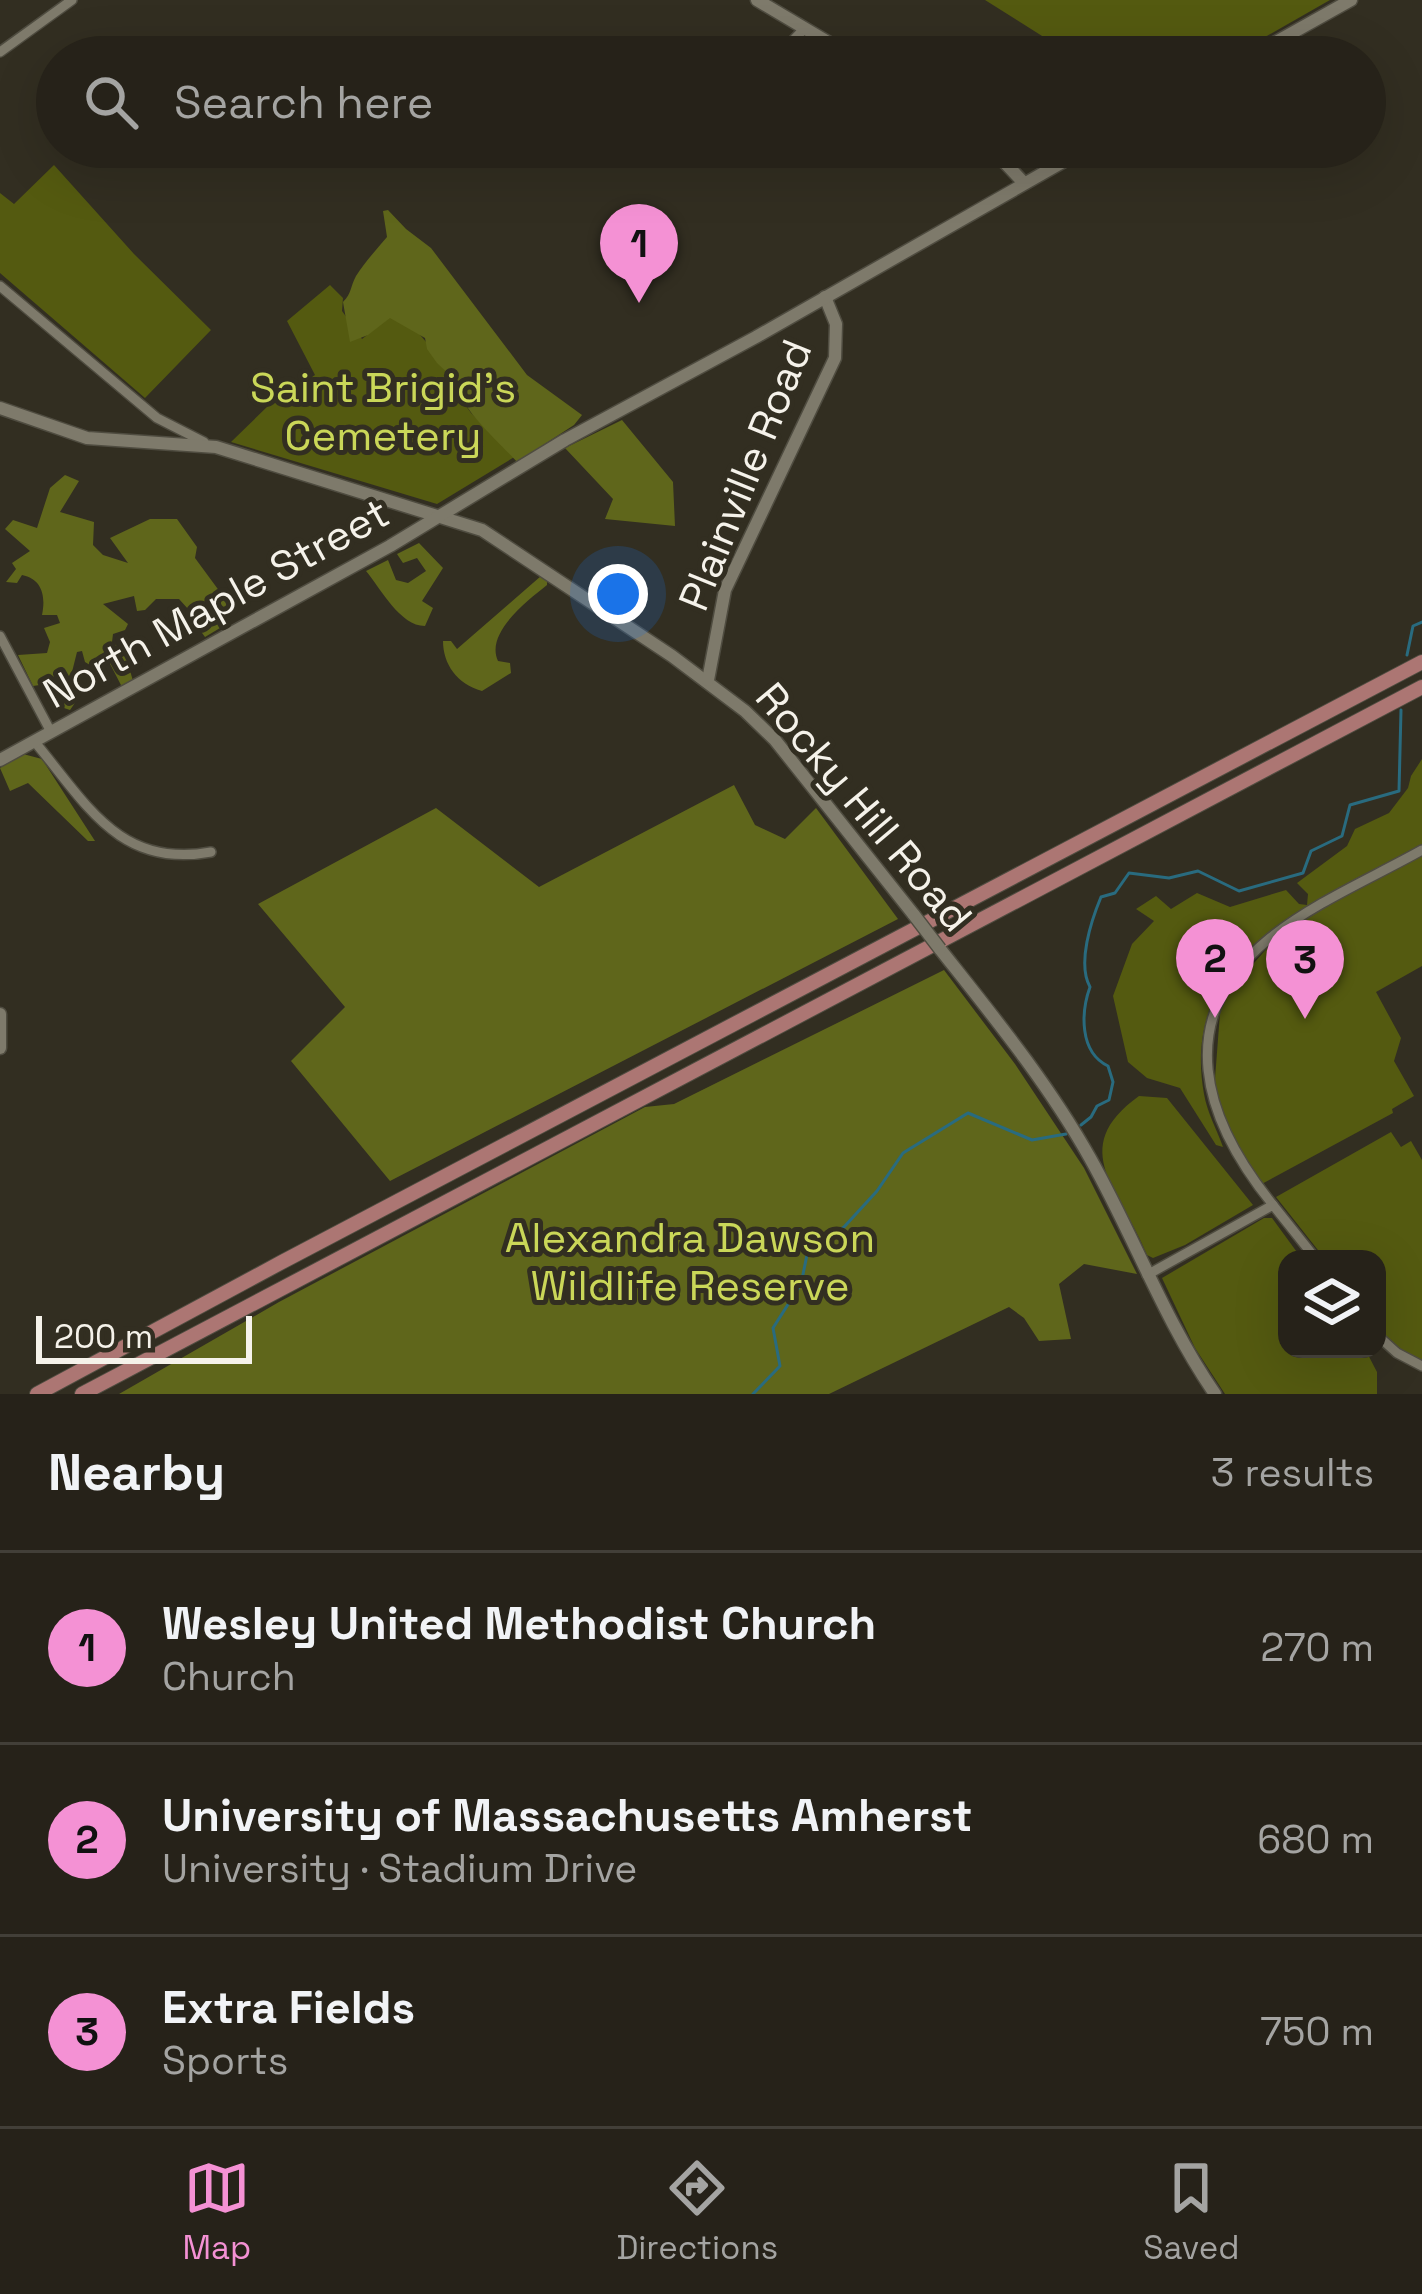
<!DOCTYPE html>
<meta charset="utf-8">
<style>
body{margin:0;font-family:"Space Grotesk",sans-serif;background:#2e2a22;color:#f1f3f6}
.controls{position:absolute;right:36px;bottom:36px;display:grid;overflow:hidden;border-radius:24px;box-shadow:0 12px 48px #0002}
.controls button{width:108px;height:108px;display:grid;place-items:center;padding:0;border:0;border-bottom:3px solid #423f38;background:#262219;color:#f1f3f6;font:60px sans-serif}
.scale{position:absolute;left:36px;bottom:30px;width:216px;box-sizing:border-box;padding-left:12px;border:6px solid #f5f2ea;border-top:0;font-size:33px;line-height:42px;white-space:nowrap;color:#f5f2ea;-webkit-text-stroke:9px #322e21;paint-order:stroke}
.you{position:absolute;left:618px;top:594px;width:42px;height:42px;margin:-30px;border:9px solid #fff;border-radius:50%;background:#1a73e8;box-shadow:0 0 0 18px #1a73e833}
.badge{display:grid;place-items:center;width:78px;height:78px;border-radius:50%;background:#f491d4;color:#111;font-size:39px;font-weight:700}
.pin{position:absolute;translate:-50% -99px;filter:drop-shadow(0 3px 6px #0008)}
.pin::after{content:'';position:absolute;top:63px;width:42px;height:36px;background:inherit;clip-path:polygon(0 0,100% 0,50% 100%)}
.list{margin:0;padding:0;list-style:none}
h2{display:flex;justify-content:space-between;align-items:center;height:156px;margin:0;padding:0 48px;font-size:51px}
h2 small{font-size:39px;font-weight:400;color:#a4a4a2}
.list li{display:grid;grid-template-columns:78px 1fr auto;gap:36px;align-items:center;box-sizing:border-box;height:192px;padding:0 48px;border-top:3px solid #423f38}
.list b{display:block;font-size:45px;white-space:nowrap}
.list p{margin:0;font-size:39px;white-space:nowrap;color:#a4a4a2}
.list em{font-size:39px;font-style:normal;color:#a4a4a2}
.icon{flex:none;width:66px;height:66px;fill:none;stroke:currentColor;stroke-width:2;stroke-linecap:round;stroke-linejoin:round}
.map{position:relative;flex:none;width:1422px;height:1394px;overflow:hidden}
.search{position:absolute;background:#262219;box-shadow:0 12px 48px #0002;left:36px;right:36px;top:36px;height:132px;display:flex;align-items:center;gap:30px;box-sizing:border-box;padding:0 42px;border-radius:66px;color:#a4a4a2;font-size:45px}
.sheet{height:732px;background:#262219}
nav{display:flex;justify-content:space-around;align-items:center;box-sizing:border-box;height:168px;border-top:3px solid #423f38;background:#262219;font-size:33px;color:#a4a4a2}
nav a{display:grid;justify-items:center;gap:6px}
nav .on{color:#f491d4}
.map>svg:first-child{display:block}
.green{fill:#545a10}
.forest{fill:#5f661b}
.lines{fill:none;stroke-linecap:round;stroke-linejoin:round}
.stream{stroke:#296b7f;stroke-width:3}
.street-casing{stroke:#4f4c40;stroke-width:12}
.secondary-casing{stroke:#4f4c40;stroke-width:15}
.primary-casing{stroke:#4f4c40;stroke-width:16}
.street{stroke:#7e7a6b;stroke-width:9}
.secondary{stroke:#7e7a6b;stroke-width:12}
.primary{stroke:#ac7673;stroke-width:14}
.secondary-bridge-casing{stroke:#4f4c40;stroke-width:15;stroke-linecap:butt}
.secondary-bridge{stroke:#7e7a6b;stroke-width:12}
.labels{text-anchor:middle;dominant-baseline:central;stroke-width:10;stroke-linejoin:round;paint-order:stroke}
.park-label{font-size:42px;fill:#cad758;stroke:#322e21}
.street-label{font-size:42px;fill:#f5f2ea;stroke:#322e21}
</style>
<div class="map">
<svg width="1422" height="1394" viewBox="0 0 1422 1394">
<rect width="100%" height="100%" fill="#322e21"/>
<!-- green -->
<g class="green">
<path d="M985,0H1330L1230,57H1023L1050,41Z"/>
<path d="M54,165L134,254L211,330L145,398L0,273V193L14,204Z"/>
<path d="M330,285L343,298L342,311L362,339L399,310L454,375L457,393L471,413L516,456L437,504L231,442L270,404L315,375L287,321Z"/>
<path d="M1422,759V844C1321,900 1178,949 1204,1094C1207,1112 1217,1130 1223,1147L1216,1145L1180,1088L1147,1078L1128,1062L1113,996L1132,944L1154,921L1136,909L1156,896L1171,909L1197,893L1230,907L1286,890L1299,904L1307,905L1308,894L1297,883L1347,846L1355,829L1389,813L1408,788L1411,776Z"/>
<path d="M1422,850V966L1376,992L1401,1038L1394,1061L1414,1096L1392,1109L1393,1113L1258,1186L1213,1105L1221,1000L1287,926Z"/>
<path d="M1139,1096L1167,1098L1253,1205L1185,1245L1153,1258L1147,1255C1122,1191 1065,1149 1139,1096Z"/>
<path d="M1391,1132L1401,1147L1411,1141L1422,1160V1361L1397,1348L1377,1327V1259H1325L1276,1197Z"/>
<path d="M1264,1218H1272L1302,1259H1287V1349H1365L1377,1372V1394H1225L1195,1348L1162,1278Z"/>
</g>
<!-- forest -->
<g class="forest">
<path d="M388,210L406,229L431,248L527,375L582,415L574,425L517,462C500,443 456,405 457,382L437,363L427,349L425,338L390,318L368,335L350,342L343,302C352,293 350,287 356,276C365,262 376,250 387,237L383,211Z"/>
<path d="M622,420L673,482L675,526L605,519L613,499L565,448Z"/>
<path d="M65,475L79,481L60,512L94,522L93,545L103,555L128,563L110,538L150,519H177L197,547L195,558L234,611L225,625L205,637L197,626L206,619L199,607L189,610L179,599H156L145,610L137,611L134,596L103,604L128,624L125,630L113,634L112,642L125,653L133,681L122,687L108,660L95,668L85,662L82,651L77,652L71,676L86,687L70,710L61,707L74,691L73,685L59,675L53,683L33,686L18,655L47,653L50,642L44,628L60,623L57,615H42C46,596 42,579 22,575L17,583L6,582L16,569L12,563L30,551L5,529L13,520L37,528L50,488Z"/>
<path d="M419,543L443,568L422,601L433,608L425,626C400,626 381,589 366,571L388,560L396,580L408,583L426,571L417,558L403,563L397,554Z"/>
<path d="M541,576L547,579V585C527,601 485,633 498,661L510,663L511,673L482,691C457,684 443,664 443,641H451L457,649Z"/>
<path d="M23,754L42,759L95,841H88L28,783L10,791L0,768Z"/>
<path d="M734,785L755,825L785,839L816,808L898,919L390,1181L291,1061L345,1007L258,904L436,808L539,887Z"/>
<path d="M944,970L1015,1064L1084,1168L1137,1274L1084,1264L1059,1284L1071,1339L1039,1341L1024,1318L1009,1307L829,1394H119L279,1302L645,1107L674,1104Z"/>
</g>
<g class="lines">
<!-- stream -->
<g class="stream">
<path d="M1407,655L1413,626L1422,622"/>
<path d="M1081,1125L1091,1117L1097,1106L1109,1100L1113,1082L1108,1066C1079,1052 1081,1012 1090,987C1077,964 1091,921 1101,897L1115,893L1129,873L1169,878L1198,871L1239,891L1303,873L1311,851L1342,836L1350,805L1399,791L1401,710"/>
<path d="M753,1394L780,1366L773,1328L801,1284L808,1250L844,1227L877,1191L903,1153L968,1113L1032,1140L1066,1134"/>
</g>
<!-- street casing -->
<g class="street-casing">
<g id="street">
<path d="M0,52L72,0"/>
<path d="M777,57L805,28"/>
<path d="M0,286L157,418L204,442"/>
<path d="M0,636L51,732"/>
<path d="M34,741C86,803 119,869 211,852"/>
<path d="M1273,1205C1204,1120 1170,1019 1270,938C1315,902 1372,878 1422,850"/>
<path d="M1147,1275L1273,1205L1316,1259"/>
<path d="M1377,1335L1397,1353L1422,1366"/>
</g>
</g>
<!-- secondary casing -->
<g class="secondary-casing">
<g id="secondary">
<path d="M757,0L853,57"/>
<path d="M1249,57L1351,0"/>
<path d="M990,147L1024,183"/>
<path d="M0,408L87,438L216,447L482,530L672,656L745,711L775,740L914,915"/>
<path d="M708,680L725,590L835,358L836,324L825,297"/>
<path d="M0,760L390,546L565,440L756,337L1089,147"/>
<path d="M940,949C993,1016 1048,1083 1090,1158C1134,1236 1164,1320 1215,1394"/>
<path d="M0,1014V1048"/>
</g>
</g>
<!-- primary casing -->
<g class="primary-casing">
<g id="primary">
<path d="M37,1394L282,1262L1422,662"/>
<path d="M82,1394L1422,687"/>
</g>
</g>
<!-- street -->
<use href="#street" class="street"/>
<!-- secondary -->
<use href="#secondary" class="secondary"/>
<!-- primary -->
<use href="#primary" class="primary"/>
<!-- secondary-bridge casing -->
<g class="secondary-bridge-casing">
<path id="secondary-bridge" d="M914,915L940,949"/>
</g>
<!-- secondary-bridge -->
<use href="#secondary-bridge" class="secondary-bridge"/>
</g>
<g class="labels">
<!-- park labels -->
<g class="park-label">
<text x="383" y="387">Saint Brigid's<tspan x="383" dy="48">Cemetery</tspan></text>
<text x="690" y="1237">Alexandra Dawson<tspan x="690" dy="48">Wildlife Reserve</tspan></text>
</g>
<!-- street labels -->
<g class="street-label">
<text transform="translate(745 475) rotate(-68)">Plainville Road</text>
<text transform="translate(216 603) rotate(-29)">North Maple Street</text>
<text transform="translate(864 807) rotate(50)">Rocky Hill Road</text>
</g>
</g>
</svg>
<div class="controls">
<button><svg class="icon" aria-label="layers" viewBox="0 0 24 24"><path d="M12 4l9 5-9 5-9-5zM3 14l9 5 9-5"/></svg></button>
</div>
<div class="scale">200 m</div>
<div class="you"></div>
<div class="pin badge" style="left:639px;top:303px">1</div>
<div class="pin badge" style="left:1215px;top:1018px">2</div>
<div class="pin badge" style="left:1305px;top:1019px">3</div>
<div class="search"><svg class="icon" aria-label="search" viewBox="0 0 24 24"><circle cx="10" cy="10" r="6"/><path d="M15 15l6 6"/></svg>Search here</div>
</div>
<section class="sheet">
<h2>Nearby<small>3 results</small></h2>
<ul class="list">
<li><span class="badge">1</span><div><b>Wesley United Methodist Church</b><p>Church</p></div><em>270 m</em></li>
<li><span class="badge">2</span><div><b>University of Massachusetts Amherst</b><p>University · Stadium Drive</p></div><em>680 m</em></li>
<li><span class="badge">3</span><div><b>Extra Fields</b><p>Sports</p></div><em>750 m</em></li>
</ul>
</section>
<nav>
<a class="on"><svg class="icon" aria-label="map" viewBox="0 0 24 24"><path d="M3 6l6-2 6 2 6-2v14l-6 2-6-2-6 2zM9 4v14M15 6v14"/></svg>Map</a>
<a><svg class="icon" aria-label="directions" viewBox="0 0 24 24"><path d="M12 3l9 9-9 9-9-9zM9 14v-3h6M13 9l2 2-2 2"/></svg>Directions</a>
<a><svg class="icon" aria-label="saved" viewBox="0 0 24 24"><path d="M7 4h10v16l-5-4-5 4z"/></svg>Saved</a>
</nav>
